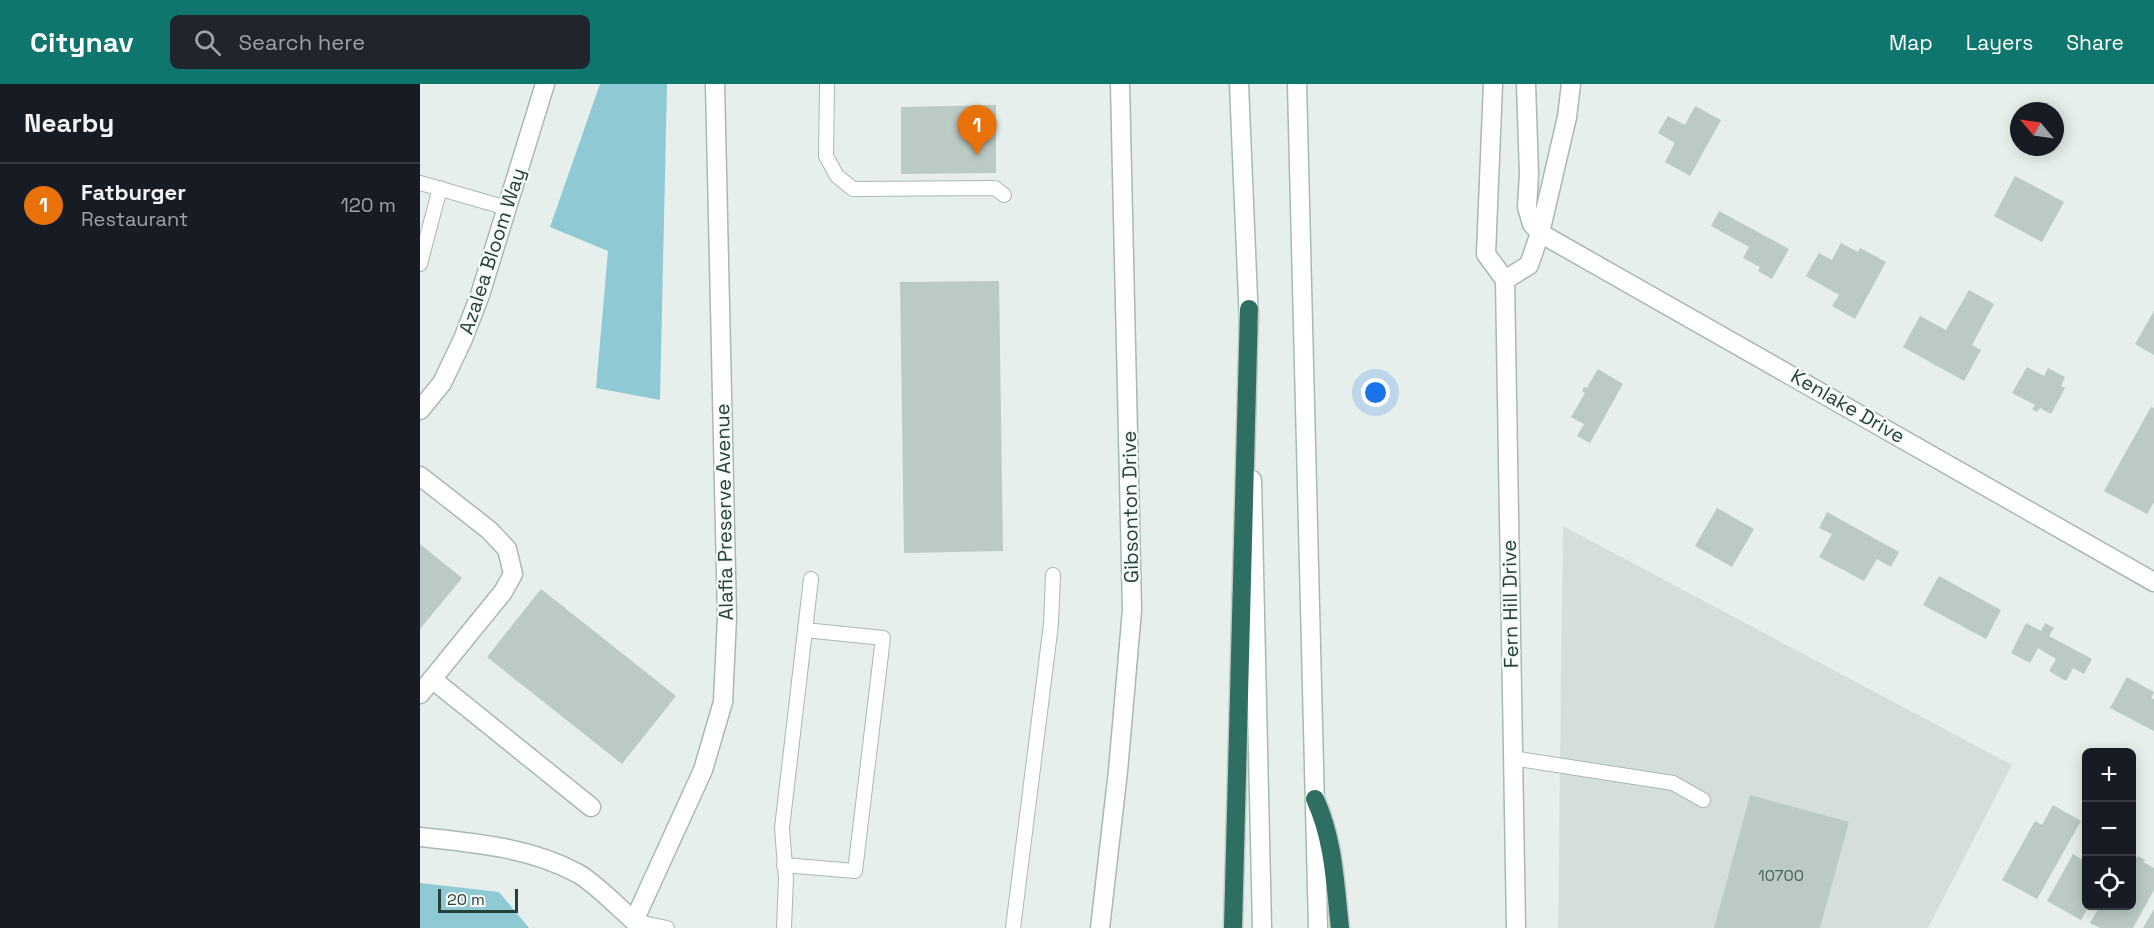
<!DOCTYPE html>
<meta charset="utf-8">
<style>
body{margin:0;font-family:"Space Grotesk",sans-serif;background:#20242c;color:#f1f3f6}
.controls{position:absolute;right:18px;bottom:18px;display:grid;overflow:hidden;border-radius:9px;box-shadow:0 3px 15px #0003}
.controls button{width:54px;height:54px;display:grid;place-items:center;padding:0;border:0;border-bottom:2px solid #363941;background:#171b24;color:#f1f3f6;font:30px sans-serif}
.compass{position:absolute;left:1590px;top:18px;width:54px;height:54px;border-radius:50%;background:#171b24;box-shadow:0 3px 15px #0003;rotate:299deg}
.scale{position:absolute;left:18px;bottom:15px;width:80px;box-sizing:border-box;padding-left:6px;border:3px solid #24423a;border-top:0;font-size:16px;line-height:21px;white-space:nowrap;color:#24423a;-webkit-text-stroke:4px #f7fbf9;paint-order:stroke}
.you{position:absolute;left:956px;top:309px;width:21px;height:21px;margin:-15px;border:4px solid #fff;border-radius:50%;background:#1a73e8;box-shadow:0 0 0 9px #1a73e833}
.badge{display:grid;place-items:center;width:39px;height:39px;border-radius:50%;background:#0f766e;color:#fff;font-size:20px;font-weight:700}
.pin{position:absolute;translate:-50% -50px;filter:drop-shadow(0 2px 3px #0008)}
.pin::after{content:'';position:absolute;top:32px;width:21px;height:18px;background:inherit;clip-path:polygon(0 0,100% 0,50% 100%)}
.list{margin:0;padding:0;list-style:none}
h2{display:flex;justify-content:space-between;align-items:center;height:78px;margin:0;padding:0 24px;font-size:26px}
h2 small{font-size:20px;font-weight:400;color:#9ea1a6}
.list li{display:grid;grid-template-columns:39px 1fr auto;gap:18px;align-items:center;box-sizing:border-box;height:84px;padding:0 24px;border-top:2px solid #363941}
.list b{display:block;font-size:22px;white-space:nowrap}
.list p{margin:0;font-size:20px;white-space:nowrap;color:#9ea1a6}
.list em{font-size:20px;font-style:normal;color:#9ea1a6}
.icon{flex:none;width:33px;height:33px;fill:none;stroke:currentColor;stroke-width:2;stroke-linecap:round;stroke-linejoin:round}
.map{position:relative;flex:none;width:1734px;height:844px;overflow:hidden}
header{display:flex;align-items:center;gap:36px;box-sizing:border-box;height:84px;padding:0 30px;background:#0f766e;color:#fff}
header strong{font-size:28px}
nav{display:flex;gap:33px;margin-inline-start:auto;font-size:21px}
.search{width:420px;height:54px;background:#20242c;display:flex;align-items:center;gap:15px;box-sizing:border-box;padding:0 21px;border-radius:9px;color:#9ea1a6;font-size:22px}
main{display:flex}
aside{flex:1;background:#171b24}
.map>svg:first-child{display:block}
.built{fill:#d4dfda}
.water{fill:#8ec9d4}
.building{fill:#bbcac4}
.lines{fill:none;stroke-linecap:round;stroke-linejoin:round}
.lane-casing{stroke:#a8b8b2;stroke-width:16}
.street-casing{stroke:#a8b8b2;stroke-width:21}
.secondary-casing{stroke:#a4bbb3;stroke-width:21}
.highway-casing{stroke:#c2cac8;stroke-width:21}
.lane{stroke:#fff;stroke-width:14}
.street{stroke:#fff;stroke-width:18}
.secondary{stroke:#fff;stroke-width:18}
.highway{stroke:#2f6f62;stroke-width:18}
.labels{text-anchor:middle;dominant-baseline:central;stroke-width:4.5;stroke-linejoin:round;paint-order:stroke}
.number-label{font-size:16px;fill:#4a645c}
.street-label{font-size:20px;fill:#24423a;stroke:#f7fbf9}
</style>
<header>
<strong>Citynav</strong>
<div class="search"><svg class="icon" aria-label="search" viewBox="0 0 24 24"><circle cx="10" cy="10" r="6"/><path d="M15 15l6 6"/></svg>Search here</div>
<nav><a>Map</a><a>Layers</a><a>Share</a></nav>
</header>
<main>
<aside>
<h2>Nearby<small></small></h2>
<ul class="list">
<li><span class="badge" style="background:#e8710a">1</span><div><b>Fatburger</b><p>Restaurant</p></div><em>120 m</em></li>
</ul>
</aside>
<div class="map">
<svg width="1734" height="844" viewBox="0 0 1734 844">
<rect width="100%" height="100%" fill="#e6efeb"/>
<!-- built -->
<path class="built" d="M1143,442L1592,681L1508,844H1138Z"/>
<!-- water -->
<g class="water">
<path d="M180,0H247L240,316L176,304L188,167L130,143Z"/>
<path d="M0,799L79,808L109,844H0Z"/>
</g>
<!-- building -->
<g class="building">
<path d="M576,21V89L481,90V23Z"/>
<path d="M1275,22L1301,36L1270,92L1245,78L1255,59L1238,49L1248,32L1265,41Z"/>
<path d="M1595,92L1644,118L1622,158L1574,132Z"/>
<path d="M1299,127L1369,165L1352,195L1338,187L1340,183L1323,174L1329,163L1291,142Z"/>
<path d="M1421,159L1438,168L1440,164L1466,178L1435,235L1412,222L1419,211L1386,192L1399,169L1412,176Z"/>
<path d="M579,197L583,467L484,469L480,198Z"/>
<path d="M1549,206L1574,220L1552,261L1561,266L1544,297L1483,263L1500,232L1526,246Z"/>
<path d="M1734,227V271L1715,260Z"/>
<path d="M1607,283L1624,292L1628,284L1645,293L1641,302L1645,304L1631,330L1620,324L1617,328L1612,325L1615,321L1592,309Z"/>
<path d="M1178,285L1203,300L1170,359L1157,352L1164,340L1151,333L1165,309L1162,307L1164,303L1167,304Z"/>
<path d="M1731,323L1734,324V418L1727,430L1684,407Z"/>
<path d="M1297,424L1334,445L1312,483L1275,462Z"/>
<path d="M1407,428L1479,468L1471,483L1457,475L1444,497L1399,473L1412,450L1399,444Z"/>
<path d="M0,460L42,494L0,545Z"/>
<path d="M1519,492L1581,526L1566,555L1503,521Z"/>
<path d="M121,505L256,612L202,680L67,573Z"/>
<path d="M1606,539L1621,547L1625,539L1634,544L1629,552L1672,575L1664,590L1653,584L1646,597L1629,587L1636,575L1618,564L1610,579L1591,569Z"/>
<path d="M1707,593L1734,608L1731,614L1734,615V647L1690,624Z"/>
<path d="M1330,711L1429,738L1400,844H1294Z"/>
<path d="M1633,721L1661,737L1617,815L1582,796L1615,737L1622,741Z"/>
<path d="M1653,770L1666,778V822H1669L1661,836L1627,817Z"/>
<path d="M1712,771L1717,774L1718,772L1725,776L1723,778L1734,784V806L1713,844H1680L1670,839L1680,822H1712Z"/>
<path d="M1734,825V844H1723Z"/>
</g>
<g class="lines">
<!-- lane casing -->
<g class="lane-casing">
<g id="lane">
<path d="M407,0L406,72L417,92L433,105L575,104L584,111"/>
<path d="M0,99L87,124"/>
<path d="M0,180L20,104"/>
<path d="M1092,674L1253,699L1283,716"/>
<path d="M364,781L435,787L463,554L385,546"/>
<path d="M214,837L247,844"/>
<path d="M364,844L366,795L362,744L391,495"/>
<path d="M593,844L631,540L633,491"/>
</g>
</g>
<!-- street casing -->
<g class="street-casing">
<g id="street">
<path d="M1073,0L1066,170L1085,196L1096,844"/>
<path d="M1106,0L1109,90L1107,123L1112,140L1120,149L1734,498"/>
<path d="M1085,196L1109,181L1120,149L1147,33L1151,0"/>
<path d="M0,326L22,299L43,255L60,211L125,0"/>
<path d="M0,392L69,446L87,465L93,490L83,508L0,610"/>
<path d="M12,595L171,723"/>
<path d="M0,753C54,759 109,763 157,789C173,797 199,824 214,837L283,686L303,618L307,533L295,0"/>
<path d="M680,844L698,687L712,526L700,0"/>
</g>
</g>
<!-- secondary casing -->
<g class="secondary-casing">
<g id="secondary">
<path d="M819,0L829,239"/>
<path d="M877,0L898,844"/>
<path d="M832,396L842,844"/>
</g>
</g>
<!-- highway casing -->
<g class="highway-casing">
<g id="highway">
<path d="M895,715C914,756 915,800 920,844"/>
<path d="M813,844L829,225"/>
</g>
</g>
<!-- lane -->
<use href="#lane" class="lane"/>
<!-- street -->
<use href="#street" class="street"/>
<!-- secondary -->
<use href="#secondary" class="secondary"/>
<!-- highway -->
<use href="#highway" class="highway"/>
</g>
<g class="labels">
<!-- number labels -->
<g class="number-label">
<text x="1361" y="791">10700</text>
</g>
<!-- street labels -->
<g class="street-label">
<text transform="translate(72 167) rotate(-72)">Azalea Bloom Way</text>
<text transform="translate(1428 322) rotate(30)">Kenlake Drive</text>
<text transform="translate(710 423) rotate(-91)">Gibsonton Drive</text>
<text transform="translate(304 428) rotate(-91)">Alafia Preserve Avenue</text>
<text transform="translate(1090 520) rotate(-91)">Fern Hill Drive</text>
</g>
</g>
</svg>
<div class="controls">
<button>+</button>
<button>−</button>
<button><svg class="icon" aria-label="locate" viewBox="0 0 24 24"><circle cx="12" cy="12" r="6"/><path d="M12 2v4M12 18v4M2 12h4M18 12h4"/></svg></button>
</div>
<svg class="compass" viewBox="-18 -18 36 36"><path d="M0-13l5 13h-10z" fill="#e53935"/><path d="M0 13l5-13h-10z" fill="#9ea1a6"/></svg>
<div class="scale">20 m</div>
<div class="you"></div>
<div class="pin badge" style="left:557px;top:71px;background:#e8710a">1</div>
</div>
</main>
